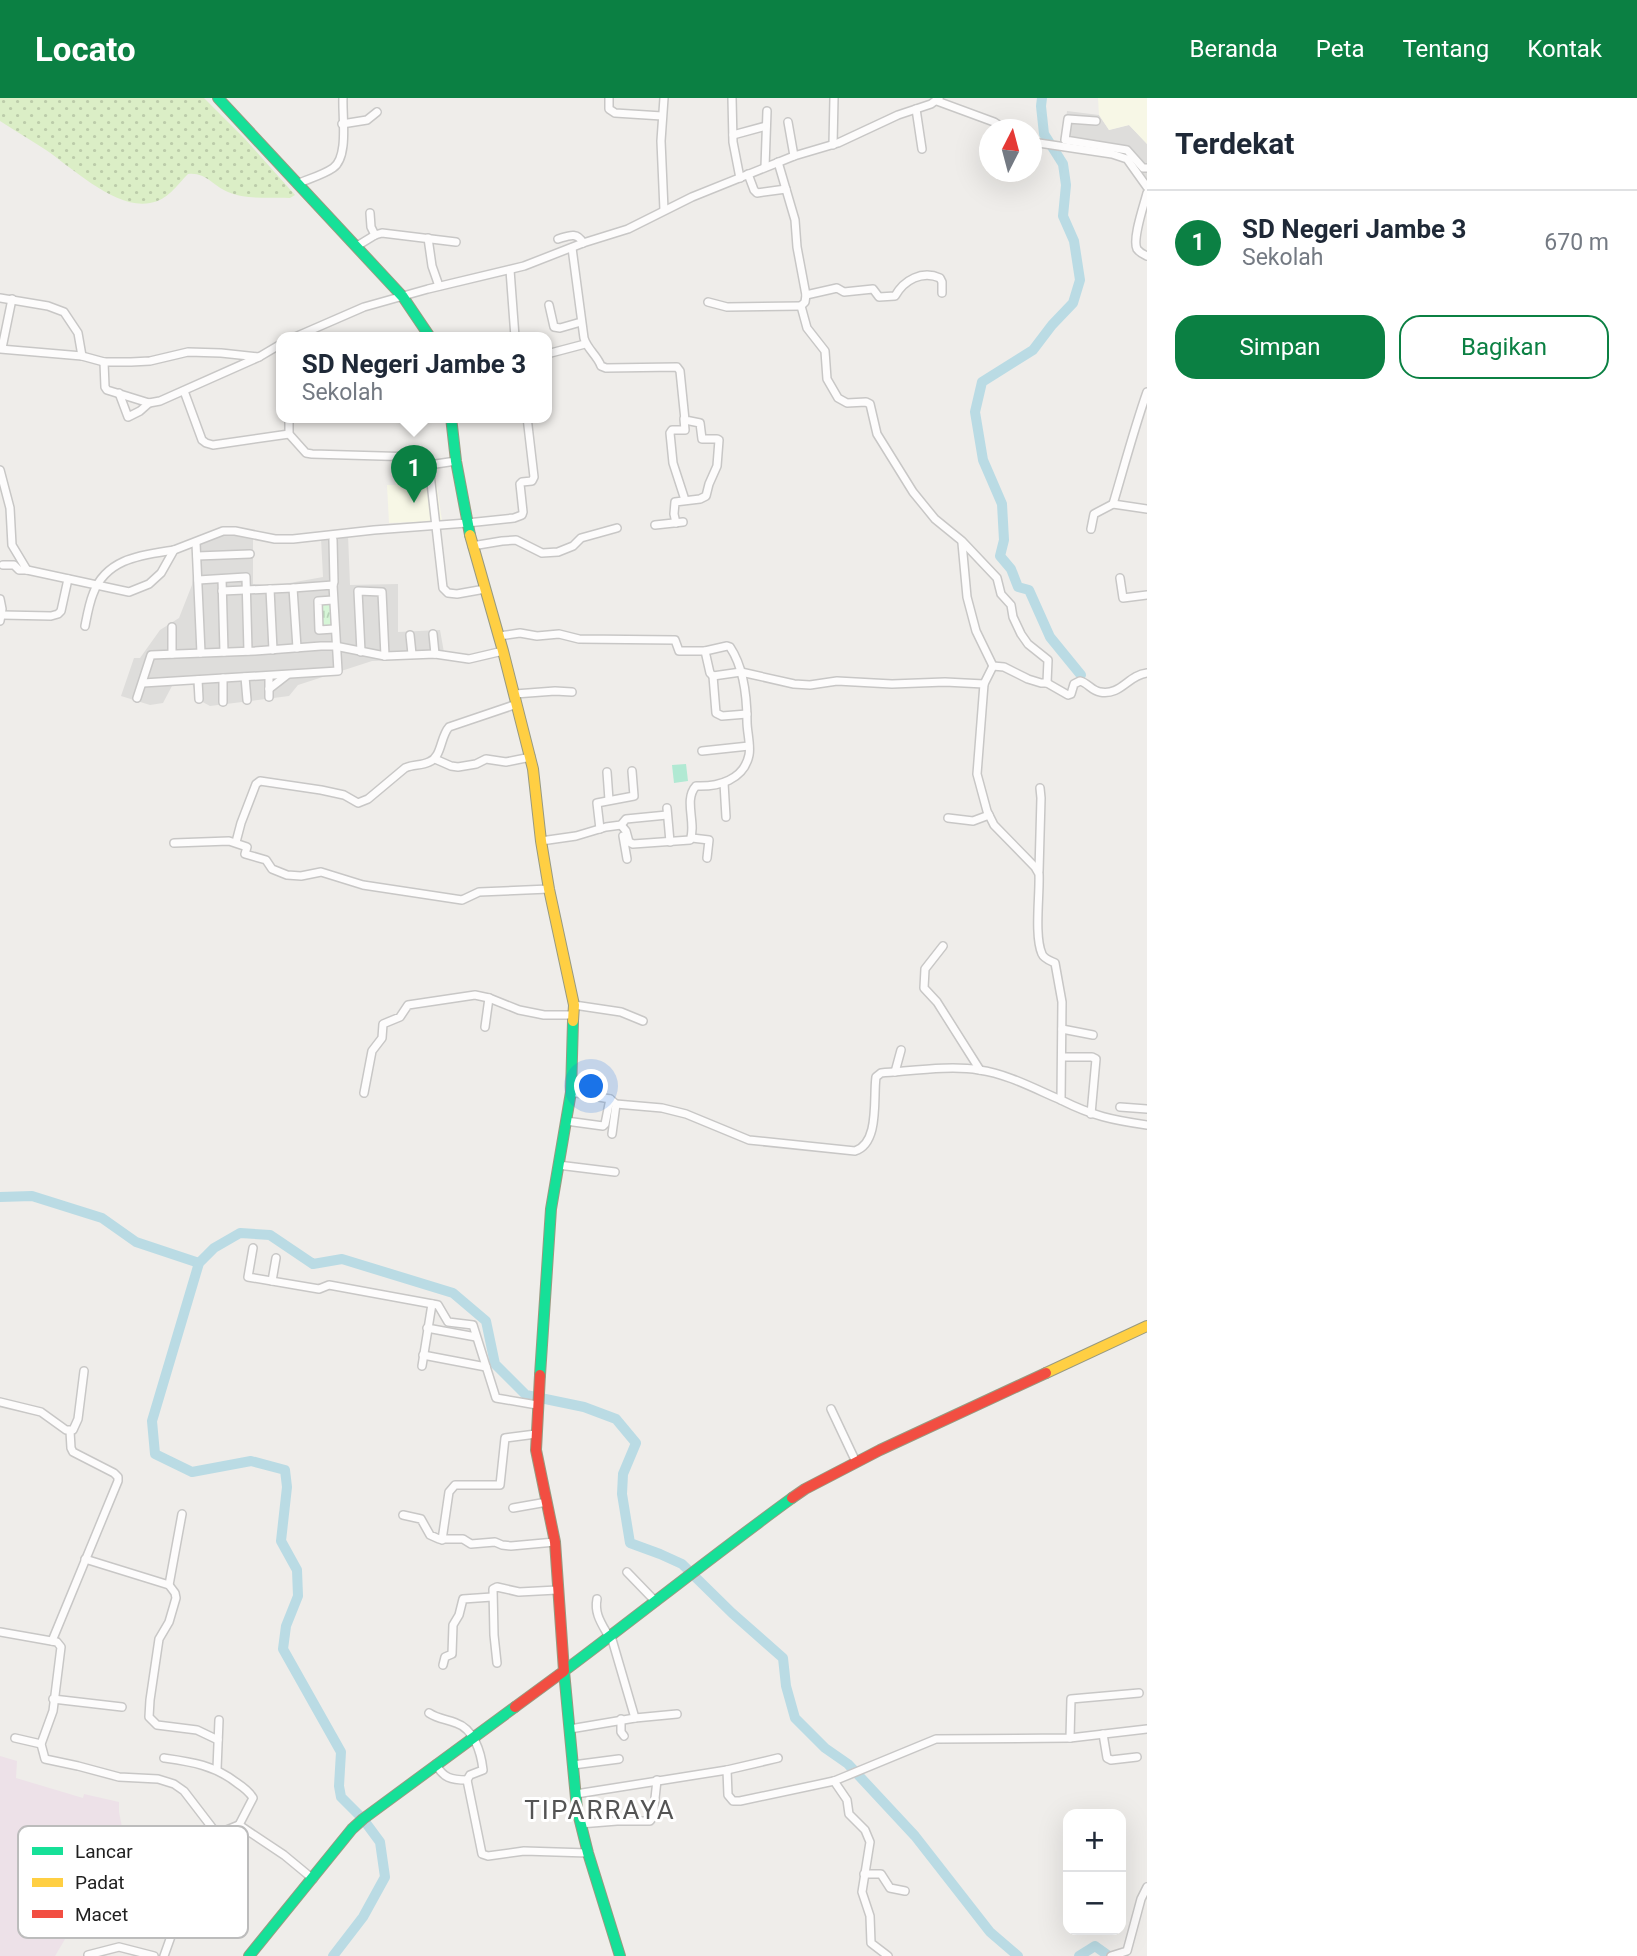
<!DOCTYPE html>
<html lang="id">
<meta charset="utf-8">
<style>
body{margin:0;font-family:Roboto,sans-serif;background:#f2f2f3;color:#1f2937}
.controls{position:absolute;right:21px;bottom:21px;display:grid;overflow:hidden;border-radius:14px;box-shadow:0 7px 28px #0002}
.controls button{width:63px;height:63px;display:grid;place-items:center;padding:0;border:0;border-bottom:2px solid #e0e1e3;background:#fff;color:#1f2937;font:35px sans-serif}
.compass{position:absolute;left:979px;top:21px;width:63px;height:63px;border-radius:50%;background:#fff;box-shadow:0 7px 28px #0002;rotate:6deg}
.you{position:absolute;left:592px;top:989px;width:24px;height:24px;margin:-18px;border:5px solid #fff;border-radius:50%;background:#1a73e8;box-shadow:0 0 0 10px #1a73e833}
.badge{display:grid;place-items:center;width:46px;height:46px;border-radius:50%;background:#0b8043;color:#fff;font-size:23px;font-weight:700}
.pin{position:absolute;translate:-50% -58px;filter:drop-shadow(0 2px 4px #0008)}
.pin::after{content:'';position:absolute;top:37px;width:24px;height:21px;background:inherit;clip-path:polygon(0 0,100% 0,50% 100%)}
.popup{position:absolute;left:276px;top:234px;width:276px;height:91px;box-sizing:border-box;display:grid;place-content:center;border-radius:14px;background:#fff;filter:drop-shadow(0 2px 5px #0005);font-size:23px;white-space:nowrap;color:#747a83}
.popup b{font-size:26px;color:#1f2937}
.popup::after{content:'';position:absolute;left:50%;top:100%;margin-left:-14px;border:14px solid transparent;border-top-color:#fff}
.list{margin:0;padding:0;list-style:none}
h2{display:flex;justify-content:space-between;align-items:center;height:91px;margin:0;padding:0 28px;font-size:30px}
h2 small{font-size:23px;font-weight:400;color:#747a83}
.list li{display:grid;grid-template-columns:46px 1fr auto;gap:21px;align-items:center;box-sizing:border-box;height:105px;padding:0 28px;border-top:2px solid #e0e1e3}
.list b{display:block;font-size:26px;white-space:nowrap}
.list p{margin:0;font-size:23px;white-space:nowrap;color:#747a83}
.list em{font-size:23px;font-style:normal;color:#747a83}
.actions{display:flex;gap:14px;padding:21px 28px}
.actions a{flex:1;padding:16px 0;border:2px solid #0b8043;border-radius:21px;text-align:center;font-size:24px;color:#0b8043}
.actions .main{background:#0b8043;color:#fff}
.map{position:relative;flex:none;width:1147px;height:1858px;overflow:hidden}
header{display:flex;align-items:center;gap:42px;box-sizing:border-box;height:98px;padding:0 35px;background:#0b8043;color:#fff}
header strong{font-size:33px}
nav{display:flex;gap:38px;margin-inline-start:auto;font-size:24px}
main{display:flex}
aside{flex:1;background:#fff}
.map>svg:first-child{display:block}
.residential{fill:#dedddb}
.industrial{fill:#ede1e8}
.education{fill:#f7f7e6}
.grass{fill:url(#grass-dots)}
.park{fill:url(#park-tufts)}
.pitch{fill:#b1e9d3}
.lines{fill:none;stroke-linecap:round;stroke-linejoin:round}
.river{stroke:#badbe4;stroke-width:10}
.street-casing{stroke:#c8c7c6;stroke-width:10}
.fast-casing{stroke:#989a80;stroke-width:12}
.slow-casing{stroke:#989a80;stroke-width:12}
.jam-casing{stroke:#989a80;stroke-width:12}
.street{stroke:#fdfcfc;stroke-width:7}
.fast{stroke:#16e098;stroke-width:10}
.slow{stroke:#ffcf43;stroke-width:10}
.jam{stroke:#f24e42;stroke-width:10}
.labels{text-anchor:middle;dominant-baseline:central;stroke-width:6;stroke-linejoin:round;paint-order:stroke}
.quarter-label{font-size:26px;letter-spacing:2px;fill:#545454;stroke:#fff}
.key{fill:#fff;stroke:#bcbcbc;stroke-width:2}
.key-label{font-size:19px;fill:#212121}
</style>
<header>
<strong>Locato</strong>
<nav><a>Beranda</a><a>Peta</a><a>Tentang</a><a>Kontak</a></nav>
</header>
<main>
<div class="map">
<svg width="1147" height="1858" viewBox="0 0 1147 1858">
<defs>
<pattern id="grass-dots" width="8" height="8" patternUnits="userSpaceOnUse" patternTransform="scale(1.75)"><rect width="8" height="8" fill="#dbeec6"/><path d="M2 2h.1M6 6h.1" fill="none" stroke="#bcccaa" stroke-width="1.8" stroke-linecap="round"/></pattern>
<pattern id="park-tufts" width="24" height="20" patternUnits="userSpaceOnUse" patternTransform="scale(1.75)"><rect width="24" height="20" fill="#d6f6d7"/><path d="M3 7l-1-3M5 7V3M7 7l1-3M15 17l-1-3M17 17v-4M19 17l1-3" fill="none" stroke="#b7d3b8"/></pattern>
</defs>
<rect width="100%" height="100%" fill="#efedea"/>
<!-- residential -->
<g class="residential">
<path d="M1067,13L1099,17L1109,32L1129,27L1147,46V82L1129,52L1063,44Z"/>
<path d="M240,435L246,439L253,441V486L273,488L323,479L321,440L348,437L350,487L398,486V534L440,532L445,560L372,563L298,587L289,598L210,608L197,601L192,585L173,586L163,605L150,607L121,598L134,560H140L160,532L179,520L192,487L195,460L192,443L204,437Z"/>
</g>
<!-- industrial -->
<path class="industrial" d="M0,1658L17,1663L16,1680L83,1700L84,1696L119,1704V1714L122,1729L115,1834H83L65,1841L55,1858H0Z"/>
<!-- education -->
<g class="education">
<path d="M1098,0H1147V46L1129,27L1109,32L1099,17Z"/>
<path d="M436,381L442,423L389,425L387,387H396L395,383Z"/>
</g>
<!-- grass -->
<path class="grass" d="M0,0H204L245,41L295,97L290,100C271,99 246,102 228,94C213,88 206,74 188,76C176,88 168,102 150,105C117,112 72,70 46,52C31,42 15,33 0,23Z"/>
<!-- park -->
<path class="park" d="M320,507H332V528H321Z"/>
<!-- pitch -->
<path class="pitch" d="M686,666L688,683L674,685L672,667Z"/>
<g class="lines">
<!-- river -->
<g class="river">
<path d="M1042,0L1041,8L1044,36L1063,66L1066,87L1063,118L1074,143L1080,182L1073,205L1052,227L1033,252L982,284L975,314L983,362L1002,406L1004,442L1000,458L1011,471L1018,489L1029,492L1050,539L1081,577"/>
<path d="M0,1099L32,1098L102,1120L136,1144L199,1165"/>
<path d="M333,1858L363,1819L385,1779L380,1744L363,1721L341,1699L339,1688L341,1654L283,1551L286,1528L298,1498L297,1472L281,1443L287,1389L285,1372L251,1363L192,1374L155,1356L152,1323L199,1165L214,1150L240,1135L270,1137L313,1166L342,1161L453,1195L486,1223L495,1266L526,1297L584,1309L616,1321L636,1345L623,1376L622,1396L630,1445L660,1456L682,1466L732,1515L783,1560L786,1588L795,1620L825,1650L848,1666L915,1738L990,1834L1018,1858"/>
<path d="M1079,1858L1095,1848L1109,1858"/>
</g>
<!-- street casing -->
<g class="street-casing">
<g id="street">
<path d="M609,0V11L615,15L662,18"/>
<path d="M732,0L733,44L740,80"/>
<path d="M937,3L994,24L1006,32"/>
<path d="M916,11L922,51"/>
<path d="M1096,23L1068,21L1065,42L1127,52L1143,70H1147"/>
<path d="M788,24L794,58"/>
<path d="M342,26L367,22L377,14"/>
<path d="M733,37L766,28"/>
<path d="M1032,44L1112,56L1127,61L1147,89"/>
<path d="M833,47L834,0"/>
<path d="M778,64L795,122L797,149L806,197L837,190L844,194L873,191L879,199L895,198C904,182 922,172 940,180L942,184V195"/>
<path d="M765,69L767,13"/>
<path d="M748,76L754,92L757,95L786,91"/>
<path d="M297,86C308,81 323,77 333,70C349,59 342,18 343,0"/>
<path d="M1147,95C1144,107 1132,141 1137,151C1140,155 1143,156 1147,158"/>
<path d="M664,112L661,43L664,0"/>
<path d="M370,115L371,129L375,137"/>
<path d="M428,140L432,168L439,188"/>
<path d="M558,141C568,138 577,133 583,145"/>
<path d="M357,148L375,137L382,135L456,144"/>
<path d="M572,150L584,240C587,251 597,257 601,268L606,270L677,269L680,273L685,322L700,325L702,341H717L719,342L717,368L709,386L706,398L700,401L675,404L674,416L676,425"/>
<path d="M510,172L515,239"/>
<path d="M806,197L805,204L801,208L807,230L825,253L827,281L838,300L847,305L866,304L870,306L877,336L913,394L935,421L962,443L997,480L1001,496L1011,507L1013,519L1021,536L1028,546L1048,562L1047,585"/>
<path d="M0,200L48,208L64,214L78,235L82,258"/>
<path d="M708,204L727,209L801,208"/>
<path d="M549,207L554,229L560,230L581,224"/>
<path d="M295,239L364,209L428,191L524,168L583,145L628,131L692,99L794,58L838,45L898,17L931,6L939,0"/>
<path d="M2,250L12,201"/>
<path d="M0,251L82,258L104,264H131L150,263L188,254L221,255L259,259L281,246"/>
<path d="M547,256L585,246"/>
<path d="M104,264L105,289L107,292L149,305L160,303L259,259"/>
<path d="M184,293L202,342L206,345L213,347L289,336"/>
<path d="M119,295L128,319L140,313L149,305"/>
<path d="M289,319V336L306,355L312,356L416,359L426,363L429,367L456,363"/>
<path d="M684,321L685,332H672L670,335L673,365L685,402"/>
<path d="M429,367L443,490L448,495L457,496L485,491"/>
<path d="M0,372L10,410L12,447L27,472"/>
<path d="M1113,406C1124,369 1134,331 1147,294"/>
<path d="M655,427L683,424"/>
<path d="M1091,431L1094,416L1113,406L1147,411"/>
<path d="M196,445L201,555"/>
<path d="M962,445L967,499L976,533L993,568"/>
<path d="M472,448L502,443L516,442L542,455L558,454L573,448L581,440L617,430"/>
<path d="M197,458L250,456"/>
<path d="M3,467H14L19,472H27L129,494L149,486L161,475L174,452L223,433H235L275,441H293L374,432L467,425L514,420L522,417L523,414L520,386L522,384L532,383L534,379L527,319"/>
<path d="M1120,480L1123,500L1147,497"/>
<path d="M222,481L224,554"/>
<path d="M198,482L246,479L248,553"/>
<path d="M333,487L334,484L333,442"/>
<path d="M293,490L297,550"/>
<path d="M270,491L273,552"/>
<path d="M0,501L2,511L0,523"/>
<path d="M333,502L318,503L319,532L334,531"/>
<path d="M2,517L51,518L58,516L61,513L68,481"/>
<path d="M85,528C87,518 89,506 93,496C106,460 142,457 174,452"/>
<path d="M433,536L435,556"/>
<path d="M410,537L412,556"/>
<path d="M499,538L520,535L537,538L559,536L579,541L675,542L679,553H705L710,575L713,578L741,574L794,586L810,587L837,583L892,586L945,584L984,586"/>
<path d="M361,554L358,493L382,494L385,558"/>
<path d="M172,556V529"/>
<path d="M993,568L984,586L977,676L987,713L994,727L1035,769L1039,776C1040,796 1034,838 1042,856C1044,861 1051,863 1055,865L1062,904L1061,1002C1093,1018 1112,1022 1147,1027"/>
<path d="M993,568L1004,569L1028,581L1041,585H1047L1068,597L1071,596L1074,586L1080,583C1088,585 1092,593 1100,594C1121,598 1128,577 1147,575"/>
<path d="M269,578V599"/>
<path d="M713,578L716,615L722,618L747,616"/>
<path d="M245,579L247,602"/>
<path d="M223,580V604"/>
<path d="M198,582L199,601"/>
<path d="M143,585L338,573L333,487L293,490L222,493"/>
<path d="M269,591L287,577"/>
<path d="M515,596L555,593L572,594"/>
<path d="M137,600L151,557L255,553L321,548H335L385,558L435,556L469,561L503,553"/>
<path d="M702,653L749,648"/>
<path d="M435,661L451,668L458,669L476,666L486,661L506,664L531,659"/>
<path d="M607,674L609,702"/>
<path d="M724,685L726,719"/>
<path d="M667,710L670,744"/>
<path d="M948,720L973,723L989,717"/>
<path d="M621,727L626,733L629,744L633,746L690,742C697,726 683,702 696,688C718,689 744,682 749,657C751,647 747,634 747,624C747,599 744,570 730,549L727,548L705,553"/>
<path d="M600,731L597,705L634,698L632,673"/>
<path d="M623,738L627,761"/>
<path d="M692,740L709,742L707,760"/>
<path d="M541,743L576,738L606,729L621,727L626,721L667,717"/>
<path d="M236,744L241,725L256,686L260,683L321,692L344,697L358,705L368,701L405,670C413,666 421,668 429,664C442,659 440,639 449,629L517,606"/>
<path d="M174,745L229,743L247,749L245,756L266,762L272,771L287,777L301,778L321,774L363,787L462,802L479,794L549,791"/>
<path d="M1039,773L1041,700L1040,690"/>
<path d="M943,848L925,871L924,890L937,904L980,972"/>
<path d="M574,907L621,914L643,923"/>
<path d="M485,929L489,900"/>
<path d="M1062,931L1093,937"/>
<path d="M1062,959H1092L1096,961L1091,1016"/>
<path d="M895,974L901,952"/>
<path d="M571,994L610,1001L616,1006L662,1010L686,1016L749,1042L855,1053C880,1045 873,1000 876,979L881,975C911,973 951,967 979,972C1008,976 1035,991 1061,1002"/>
<path d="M364,995L372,953L382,940L383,926L400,919L408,907L475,897L489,900L519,912L544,917H573"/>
<path d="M1120,1009L1147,1011"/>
<path d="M566,1023L603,1028L605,1026L610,1001"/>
<path d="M612,1036L616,1006"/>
<path d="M558,1067L615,1074"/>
<path d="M253,1150L248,1179L319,1191L329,1187L438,1207L448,1224L473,1227L496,1300L537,1307"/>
<path d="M272,1183L276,1160"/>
<path d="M427,1230L476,1239"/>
<path d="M423,1257L486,1269"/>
<path d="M422,1268L432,1206"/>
<path d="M0,1304L41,1314L66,1332H73L78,1321L84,1273"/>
<path d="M831,1311L856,1364"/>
<path d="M513,1410L547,1404"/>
<path d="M403,1417L421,1421L430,1437L439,1441H463L471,1446L495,1444L502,1447L511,1448L555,1444"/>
<path d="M442,1442L449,1394L455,1387H500L505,1340L536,1336"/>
<path d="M85,1461L169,1487L175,1495L176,1500L169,1524L159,1541L150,1602L149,1619L157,1627L197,1632L218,1642"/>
<path d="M627,1474L656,1504"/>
<path d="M169,1487L182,1416"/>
<path d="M597,1501C594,1516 602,1526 609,1539"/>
<path d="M0,1534L57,1544L61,1549L53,1613L41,1646L45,1661L78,1668L119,1679L158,1681L174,1686L184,1693L217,1736"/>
<path d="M52,1543L118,1383V1379L114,1375L73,1354L71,1350L70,1333"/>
<path d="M497,1565L494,1537L493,1491L497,1489L519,1494L557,1492"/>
<path d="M443,1567L445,1559L452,1556L453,1527L459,1517L463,1501L492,1499"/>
<path d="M53,1601L122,1609"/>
<path d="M429,1615C438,1621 446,1621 456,1625C474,1631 481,1654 483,1672L470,1677L467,1682L482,1756L488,1758L524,1753L588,1755"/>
<path d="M635,1620L677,1616"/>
<path d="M621,1621V1634L624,1638"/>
<path d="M570,1631L635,1620L611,1538"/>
<path d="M1103,1636L1107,1660L1111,1662L1137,1659"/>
<path d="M15,1640L41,1646"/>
<path d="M1070,1640L1071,1601L1139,1595"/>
<path d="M164,1660C192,1664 214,1667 237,1685C243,1689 249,1693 253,1700L239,1727"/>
<path d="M436,1666C443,1680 451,1682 467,1682"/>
<path d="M573,1667L619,1661"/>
<path d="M217,1671L219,1622"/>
<path d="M727,1672L778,1660"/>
<path d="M834,1683L847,1702L849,1716L865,1732L870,1744L862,1794L870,1818L871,1845L888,1858"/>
<path d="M576,1696L727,1672L728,1697L733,1703H740L834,1683L936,1641L1070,1640L1147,1631"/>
<path d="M580,1726L617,1723H650L653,1719L657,1682"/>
<path d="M217,1736L239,1727L284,1757L313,1781"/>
<path d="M864,1776H881L890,1790L905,1793"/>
<path d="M88,1857L119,1849L154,1858"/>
<path d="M164,1858L196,1768L217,1736"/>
<path d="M1111,1858L1127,1853L1141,1801L1147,1789"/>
</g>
</g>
<!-- fast casing -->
<g class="fast-casing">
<g id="fast">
<path d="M218,0L403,199L430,239"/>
<path d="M451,319L456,363L470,437"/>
<path d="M540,1277L551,1111L571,994L573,923"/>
<path d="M249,1858L352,1731L363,1721L515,1609"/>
<path d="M620,1858L588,1755L577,1711L564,1573C640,1516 715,1456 792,1400"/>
</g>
</g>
<!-- slow casing -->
<g class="slow-casing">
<g id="slow">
<path d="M470,437L503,553L533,671L541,743L549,791L574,907L573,923"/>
<path d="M1046,1275L1147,1228"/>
</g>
</g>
<!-- jam casing -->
<g class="jam-casing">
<g id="jam">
<path d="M792,1400L805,1391L880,1352L1046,1275"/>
<path d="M515,1609L564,1573L555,1444L536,1352L540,1277"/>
</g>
</g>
<!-- street -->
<use href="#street" class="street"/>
<!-- fast -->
<use href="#fast" class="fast"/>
<!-- slow -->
<use href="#slow" class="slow"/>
<!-- jam -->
<use href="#jam" class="jam"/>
</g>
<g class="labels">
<!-- quarter labels -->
<g class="quarter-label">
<text x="600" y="1712">TIPARRAYA</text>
</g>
</g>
<!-- legend -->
<rect x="18" y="1728" width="230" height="112" rx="10" class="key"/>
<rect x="32" y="1749" width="31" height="8" fill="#16e098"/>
<rect x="32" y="1780" width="31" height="9" fill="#ffcf43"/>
<rect x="32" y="1812" width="31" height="8" fill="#f24e42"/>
<g class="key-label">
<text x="75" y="1760">Lancar</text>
<text x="75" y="1791">Padat</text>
<text x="75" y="1823">Macet</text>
</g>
</svg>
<div class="controls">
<button>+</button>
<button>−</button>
</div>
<svg class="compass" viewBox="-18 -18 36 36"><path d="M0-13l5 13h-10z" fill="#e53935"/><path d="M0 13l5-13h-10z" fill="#747a83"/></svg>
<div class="you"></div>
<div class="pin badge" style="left:414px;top:405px">1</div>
<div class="popup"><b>SD Negeri Jambe 3</b>Sekolah</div>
</div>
<aside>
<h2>Terdekat<small></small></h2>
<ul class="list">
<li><span class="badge">1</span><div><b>SD Negeri Jambe 3</b><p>Sekolah</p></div><em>670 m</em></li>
</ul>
<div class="actions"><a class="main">Simpan</a><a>Bagikan</a></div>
</aside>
</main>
